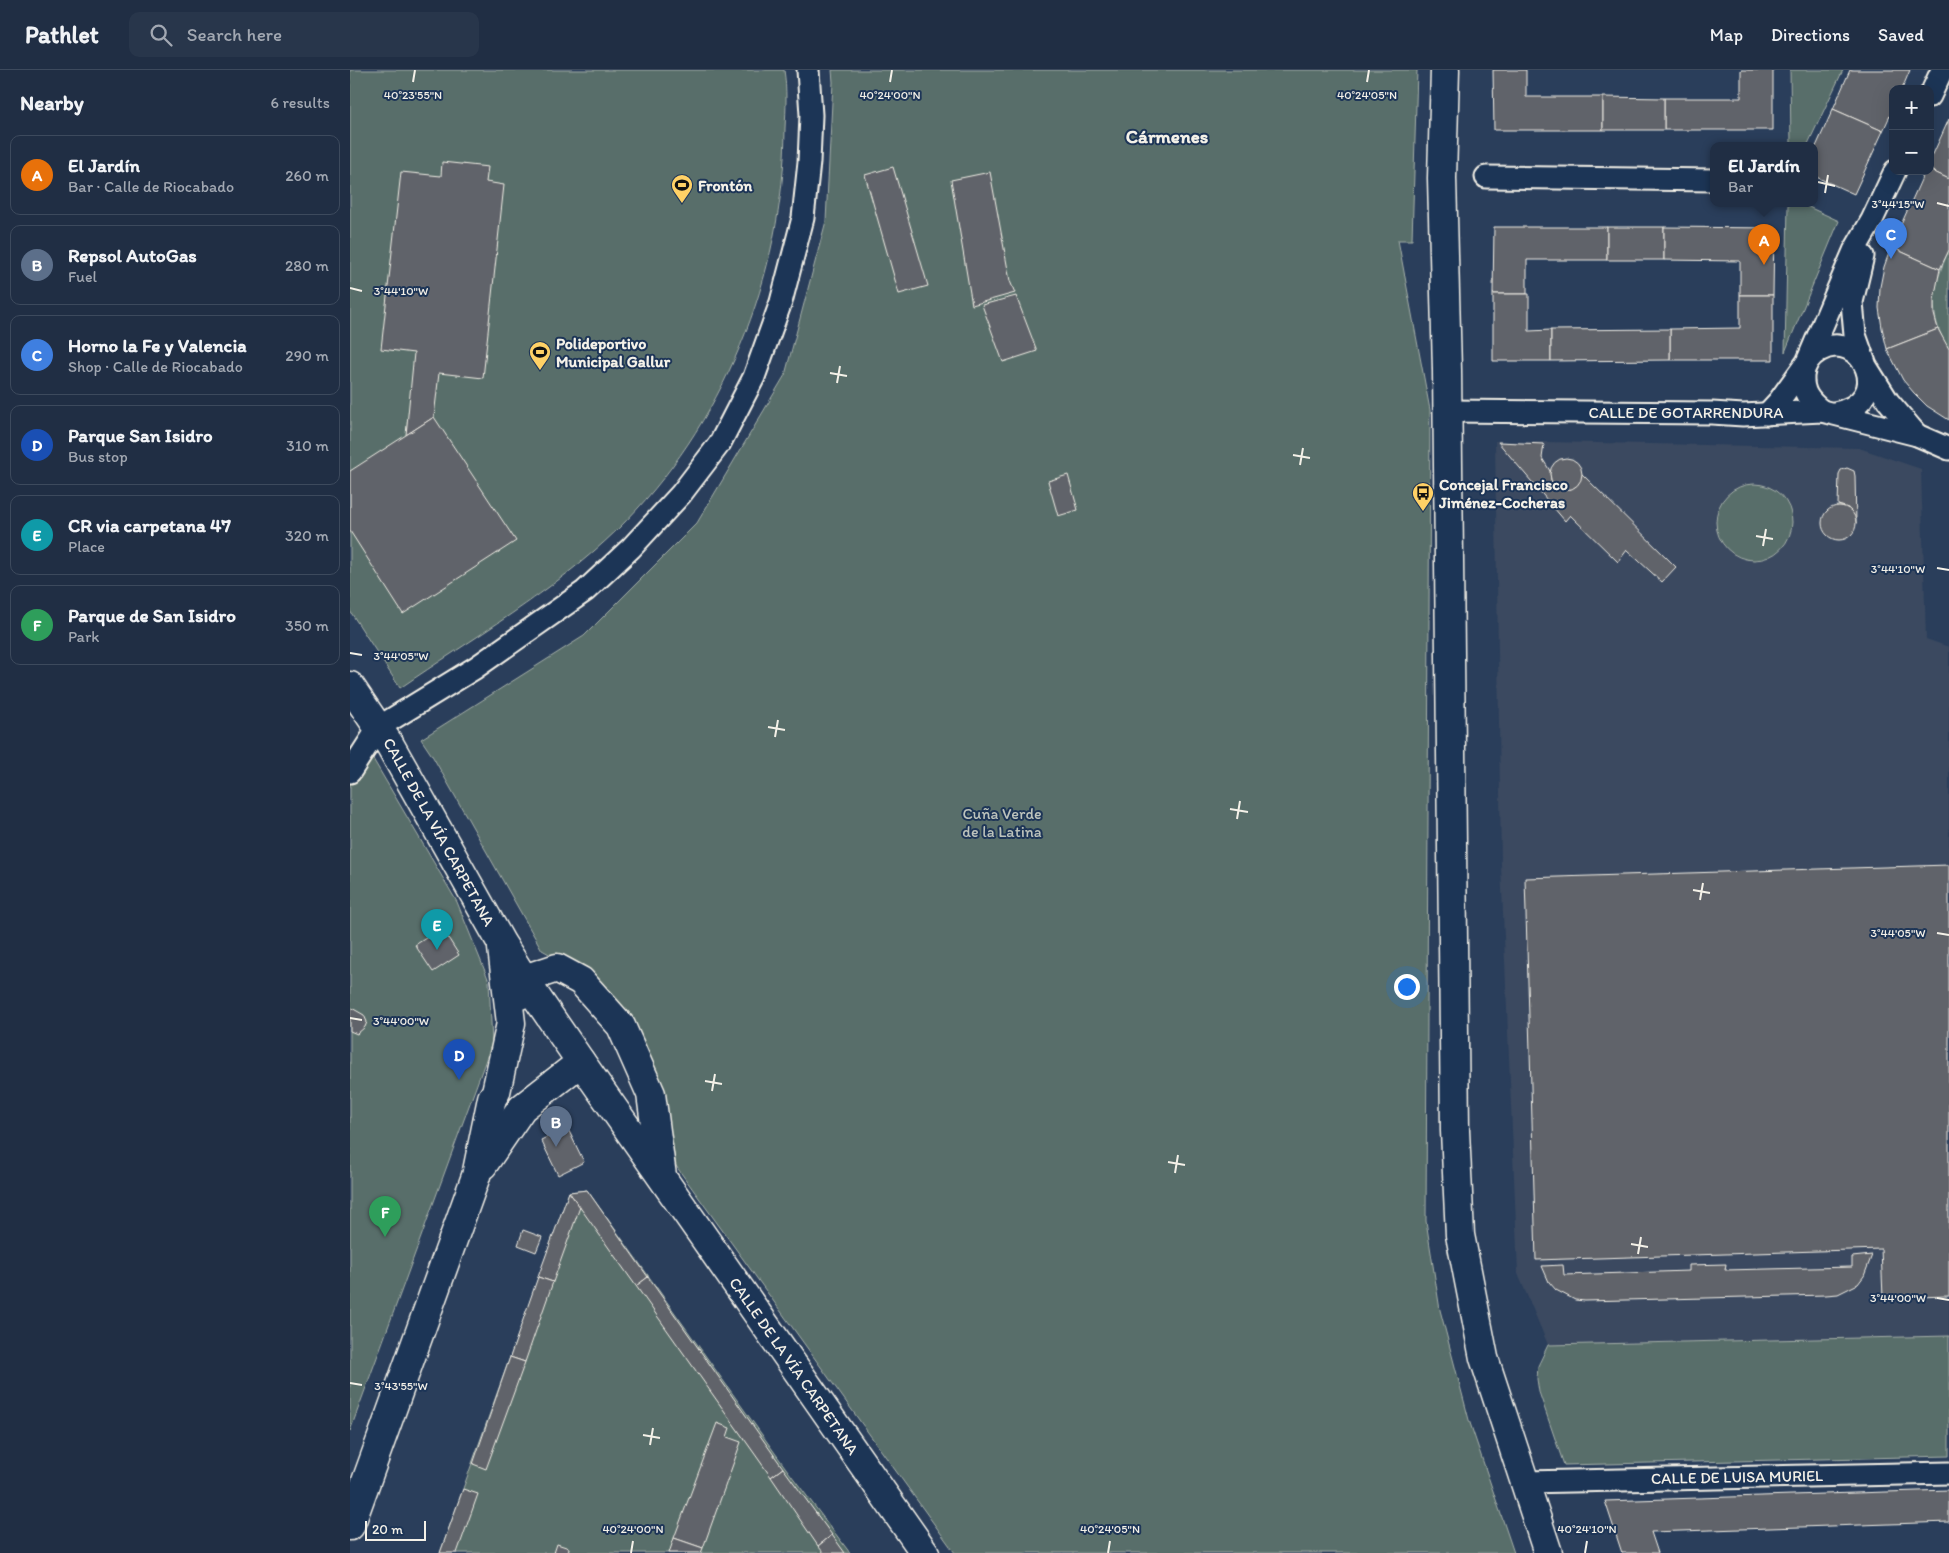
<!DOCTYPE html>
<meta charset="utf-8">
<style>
body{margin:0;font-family:Itim,sans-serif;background:#28364b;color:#f1f3f6}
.controls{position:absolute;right:15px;top:15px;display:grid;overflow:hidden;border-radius:10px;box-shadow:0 5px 20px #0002}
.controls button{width:45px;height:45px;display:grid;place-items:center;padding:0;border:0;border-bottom:1px solid #3d4a5d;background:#202e44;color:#f1f3f6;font:25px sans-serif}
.scale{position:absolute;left:15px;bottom:12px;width:61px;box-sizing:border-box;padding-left:5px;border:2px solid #f4f1e8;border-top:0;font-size:14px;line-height:18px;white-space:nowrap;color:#f4f1e8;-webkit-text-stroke:4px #1d3557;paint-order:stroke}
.you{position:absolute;left:1056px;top:916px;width:18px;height:18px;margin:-12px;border:4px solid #fff;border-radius:50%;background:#1a73e8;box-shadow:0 0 0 8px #1a73e833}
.badge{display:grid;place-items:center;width:32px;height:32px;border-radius:50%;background:#bca0f2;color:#fff;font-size:16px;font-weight:700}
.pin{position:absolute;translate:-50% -41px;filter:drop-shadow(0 1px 2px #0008)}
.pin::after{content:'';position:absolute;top:26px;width:18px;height:15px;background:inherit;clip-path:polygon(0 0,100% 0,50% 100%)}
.popup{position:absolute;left:1360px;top:72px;width:108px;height:65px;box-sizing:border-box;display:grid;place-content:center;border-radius:10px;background:#202e44;filter:drop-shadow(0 1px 4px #0005);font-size:16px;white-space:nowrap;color:#a2a8b2}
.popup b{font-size:19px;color:#f1f3f6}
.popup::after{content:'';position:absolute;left:50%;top:100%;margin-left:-10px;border:10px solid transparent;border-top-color:#202e44}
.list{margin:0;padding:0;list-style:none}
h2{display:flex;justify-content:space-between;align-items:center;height:65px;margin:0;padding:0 20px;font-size:21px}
h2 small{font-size:16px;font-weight:400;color:#a2a8b2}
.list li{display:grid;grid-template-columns:32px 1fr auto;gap:15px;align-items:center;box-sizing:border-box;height:80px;margin:0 10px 10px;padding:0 10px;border:1px solid #3d4a5d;border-radius:10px}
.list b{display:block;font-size:19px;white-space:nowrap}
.list p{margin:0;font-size:16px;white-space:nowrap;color:#a2a8b2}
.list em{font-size:16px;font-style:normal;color:#a2a8b2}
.icon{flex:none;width:28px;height:28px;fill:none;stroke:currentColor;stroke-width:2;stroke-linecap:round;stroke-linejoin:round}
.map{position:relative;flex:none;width:1599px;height:1483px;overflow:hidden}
header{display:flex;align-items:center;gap:30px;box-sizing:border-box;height:70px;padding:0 25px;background:#202e44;border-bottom:1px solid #3d4a5d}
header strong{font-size:24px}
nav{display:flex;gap:28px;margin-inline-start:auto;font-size:18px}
.search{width:350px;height:45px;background:#28364b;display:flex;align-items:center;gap:12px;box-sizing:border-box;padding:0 18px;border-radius:10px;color:#a2a8b2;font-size:19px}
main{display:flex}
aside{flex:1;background:#202e44}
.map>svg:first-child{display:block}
.built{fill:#3a4960}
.green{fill:#586e6a;stroke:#a6b0a9}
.building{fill:#60636a;stroke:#f4f1e8}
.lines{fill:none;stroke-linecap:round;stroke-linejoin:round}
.street-casing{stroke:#f4f1e8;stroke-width:25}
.secondary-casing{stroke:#f4f1e8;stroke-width:31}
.street{stroke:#1d3557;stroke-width:21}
.secondary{stroke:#1d3557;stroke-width:28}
.ticks{fill:none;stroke:#f4f1e8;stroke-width:2}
.labels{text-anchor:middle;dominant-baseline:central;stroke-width:4;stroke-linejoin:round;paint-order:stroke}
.poi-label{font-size:16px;font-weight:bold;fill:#f4f1e8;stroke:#1d3557;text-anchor:start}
.street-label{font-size:16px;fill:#f4f1e8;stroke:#1d3557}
.park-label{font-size:16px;fill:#bdc3bc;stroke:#1d3557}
.quarter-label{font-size:19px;font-weight:bold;fill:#f4f1e8;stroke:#1d3557}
.ticks-label{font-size:12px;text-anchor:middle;fill:#f4f1e8;stroke:#1d3557;stroke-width:4;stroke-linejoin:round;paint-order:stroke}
</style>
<header>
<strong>Pathlet</strong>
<div class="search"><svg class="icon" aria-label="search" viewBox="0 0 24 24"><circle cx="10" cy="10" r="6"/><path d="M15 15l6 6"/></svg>Search here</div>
<nav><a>Map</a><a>Directions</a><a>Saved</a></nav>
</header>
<main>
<aside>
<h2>Nearby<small>6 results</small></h2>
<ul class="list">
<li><span class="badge" style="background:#e8710a">A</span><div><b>El Jardín</b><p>Bar · Calle de Riocabado</p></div><em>260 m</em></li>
<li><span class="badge" style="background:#5c6f8a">B</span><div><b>Repsol AutoGas</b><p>Fuel</p></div><em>280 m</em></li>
<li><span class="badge" style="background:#3f7fe0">C</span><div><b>Horno la Fe y Valencia</b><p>Shop · Calle de Riocabado</p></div><em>290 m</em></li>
<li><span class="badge" style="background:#1a4fb4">D</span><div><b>Parque San Isidro</b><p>Bus stop</p></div><em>310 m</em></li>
<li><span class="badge" style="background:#0f9aa8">E</span><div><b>CR via carpetana 47</b><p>Place</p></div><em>320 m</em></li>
<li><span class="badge" style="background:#2e9e5b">F</span><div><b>Parque de San Isidro</b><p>Park</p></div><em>350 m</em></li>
</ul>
</aside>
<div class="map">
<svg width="1599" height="1483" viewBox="0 0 1599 1483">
<rect width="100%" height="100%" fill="#2a3e5b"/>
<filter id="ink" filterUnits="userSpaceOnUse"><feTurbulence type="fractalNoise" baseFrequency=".02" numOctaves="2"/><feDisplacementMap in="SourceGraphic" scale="10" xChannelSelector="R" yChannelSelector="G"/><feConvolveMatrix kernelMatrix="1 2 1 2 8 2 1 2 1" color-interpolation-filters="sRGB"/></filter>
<g filter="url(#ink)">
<!-- built -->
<path class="built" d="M1145,371L1509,378L1571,399L1576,569L1599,577V1266L1198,1275L1168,1204L1151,795Z"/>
<!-- green -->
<g class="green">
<path d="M0,0H434C437,19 436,39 435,58C434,206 373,356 267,460C203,522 123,568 50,618L0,541Z"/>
<path d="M482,0H1067L1062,170H1048L1080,340L1076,1151L1090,1240L1119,1350L1164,1483H605L326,1096L311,1015L248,911L192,880L83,687L71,669L234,566L347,453L435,305L476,151L483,12Z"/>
<path d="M1440,0H1493L1457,76H1441Z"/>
<path d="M1438,134H1452L1489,151L1435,282Z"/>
<path d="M1599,180V279C1576,244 1583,216 1599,180Z"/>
<circle cx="1404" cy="452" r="38"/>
<path d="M16,677L107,832L139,911L142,973L0,1361V702Z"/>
<path d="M237,1120L435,1397L500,1483H90L219,1122Z"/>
<path d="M1599,1266V1386L1214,1395L1189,1322L1187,1309L1188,1296L1198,1275Z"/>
</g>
<!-- building -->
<g class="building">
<path d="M1143,0H1176V27H1253V60H1144Z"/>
<path d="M1391,0H1423V60H1314V28H1391Z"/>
<path d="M1500,0H1560L1552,19H1543V39L1533,61L1483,39Z"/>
<path d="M1253,27L1314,28V60H1253Z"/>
<path d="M1483,39L1533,61L1504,124L1464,106V81Z"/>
<path d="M1599,49V109L1580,100V91Z"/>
<path d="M92,92L138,97L136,112L154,115L133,308L89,303L84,347L56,365L64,283L31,279L51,102L91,106Z"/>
<path d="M543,97L578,216L549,224L515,105Z"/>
<path d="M1580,100L1599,109V180L1590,199L1541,177L1575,101Z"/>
<path d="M640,102L660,211L665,223L622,235L601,110Z"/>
<path d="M1144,157H1257V190H1177V224H1143Z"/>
<rect x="1257" y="157" width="57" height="33"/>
<path d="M1314,157L1424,158L1423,225H1390V191L1314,190Z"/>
<path d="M1541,177L1590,199L1584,229V244L1588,259L1537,279L1532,258L1529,238L1530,217L1534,197Z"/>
<path d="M1143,224H1179V261L1201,260V291H1143Z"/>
<path d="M1390,225H1423V290H1320V259L1390,258Z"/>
<path d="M666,226L687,281L653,292L632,235Z"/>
<path d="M1320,259V290L1201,291V260Z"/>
<path d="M1588,259L1599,279V350L1577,336L1564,323L1553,310L1537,279Z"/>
<path d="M84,347L166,471L53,544L0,461V401Z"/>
<path d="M1148,372L1194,374L1192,388L1200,401L1201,411L1205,415L1214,420L1225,417L1228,413L1231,403L1326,497L1312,512L1277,480L1268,492L1220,445L1215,451Z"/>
<circle cx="1216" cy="404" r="16"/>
<path d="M1497,398L1504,401L1505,406L1506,453L1502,442L1498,438L1488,435L1489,404L1491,400Z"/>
<path d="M718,405L728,440L708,446L698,411Z"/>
<circle cx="1489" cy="453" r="17"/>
<path d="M1599,795V1226L1533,1228L1531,1179L1186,1190L1175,808Z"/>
<path d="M87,861L90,866L95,863L109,885L83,902L65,875Z"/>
<path d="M0,937L14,945L17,952L15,957L7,964L0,961Z"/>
<path d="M217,1057L234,1092L208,1105L191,1070Z"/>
<path d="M237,1120L298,1207L286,1216L219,1122Z"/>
<path d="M219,1122L230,1137L203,1212L188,1207Z"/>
<path d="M173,1160L192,1167L186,1182L168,1175Z"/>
<path d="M1522,1185L1514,1206L1508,1214L1488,1224L1476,1225L1235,1231L1225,1230L1206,1220L1199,1212L1192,1196L1213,1195L1214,1205L1339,1201V1195L1376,1194L1375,1200L1502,1197V1187Z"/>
<path d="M188,1207L203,1212L175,1292L160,1287Z"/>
<path d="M298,1207L433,1398L421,1407L286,1216Z"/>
<path d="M160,1287L175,1292L136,1399L123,1394Z"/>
<path d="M367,1353L380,1358L377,1367L391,1372L353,1478L324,1468Z"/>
<path d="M433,1398L482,1465L468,1476L421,1407Z"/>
<path d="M113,1419L128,1424L107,1483H90Z"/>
<path d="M1599,1420V1452L1301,1462L1308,1483H1272L1255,1431Z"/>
<path d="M482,1465L495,1483H474L468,1476Z"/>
<path d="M324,1468L353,1478L351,1483H319Z"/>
<path d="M207,1474L219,1478L218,1483H204Z"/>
</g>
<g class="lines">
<!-- street casing -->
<g class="street-casing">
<g id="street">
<path d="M1580,26L1592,0"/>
<path d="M1136,107L1364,110"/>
<path d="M1513,186L1502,232L1505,265L1516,296L1538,331L1567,365"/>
<path d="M1098,341L1362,343L1393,345L1472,341L1567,365L1599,379"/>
<path d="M1472,341C1459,331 1452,322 1453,306C1454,295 1460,286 1469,281C1511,256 1548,332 1484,343"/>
<path d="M1417,344L1429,331L1457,292L1504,181L1522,150L1545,101"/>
<path d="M0,702L29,657L125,598L235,521L281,478L331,424L370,373L404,307L431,232L453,148L459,92L461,45L458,0"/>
<path d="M1175,1412L1599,1403"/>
</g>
</g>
<!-- secondary casing -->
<g class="secondary-casing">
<g id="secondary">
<path d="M1095,0L1092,108L1097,300L1105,1061L1110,1165L1134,1288L1198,1483"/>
<path d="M0,616L40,675L152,874L174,909L231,992L575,1483"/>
<path d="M170,925L174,909L207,898L231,911L271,956L301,1024L312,1106"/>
<path d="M133,1095L172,1038L231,992"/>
<path d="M0,1456L126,1106L142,1028L146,1022L161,953L152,878"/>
</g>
</g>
<!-- street -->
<use href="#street" class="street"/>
<!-- secondary -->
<use href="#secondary" class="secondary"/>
</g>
</g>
<!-- ticks -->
<path class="ticks" d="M63,12L65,0M540,12L542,0M1017,12L1019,0M1468,112L1485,116M1475,123L1478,105M1587,133L1599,136M0,218L12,221M480,303L497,306M487,313L490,296M943,385L960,388M950,395L953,378M1406,466L1423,469M1413,476L1416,459M1587,498L1599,500M0,583L12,585M418,657L435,660M425,667L428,650M880,739L898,742M887,749L890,731M1343,820L1360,823M1350,830L1353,813M1587,863L1599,865M0,948L12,950M355,1011L372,1014M362,1021L365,1004M818,1092L835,1095M825,1103L828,1085M1281,1174L1298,1177M1288,1184L1291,1167M1587,1228L1599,1230M0,1313L12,1315M293,1365L310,1368M300,1375L303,1358M281,1483L283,1471M758,1483L760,1471M1235,1483L1237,1471"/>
<!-- icons -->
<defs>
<g id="stadium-pin" transform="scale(1.125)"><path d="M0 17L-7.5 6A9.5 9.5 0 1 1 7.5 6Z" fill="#ffd166" stroke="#1d3557"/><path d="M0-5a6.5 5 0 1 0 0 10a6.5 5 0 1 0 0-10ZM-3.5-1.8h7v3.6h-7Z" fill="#111"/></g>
<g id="bus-pin" transform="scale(1.125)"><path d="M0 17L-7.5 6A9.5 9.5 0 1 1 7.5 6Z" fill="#ffd166" stroke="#1d3557"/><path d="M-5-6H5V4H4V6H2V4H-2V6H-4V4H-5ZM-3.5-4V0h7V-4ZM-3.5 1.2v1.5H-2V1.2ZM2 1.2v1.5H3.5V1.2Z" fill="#111"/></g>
</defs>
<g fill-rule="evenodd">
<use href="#stadium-pin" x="332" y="115"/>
<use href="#stadium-pin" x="190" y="282"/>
<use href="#bus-pin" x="1073" y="423"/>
</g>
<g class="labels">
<!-- poi labels -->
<g class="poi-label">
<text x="348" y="115">Frontón</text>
<text x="206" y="273">Polideportivo<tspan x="206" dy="18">Municipal Gallur</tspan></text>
<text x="1089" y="414">Concejal Francisco<tspan x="1089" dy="18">Jiménez-Cocheras</tspan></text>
</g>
<!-- street labels -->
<g class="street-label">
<text x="1336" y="342">CALLE DE GOTARRENDURA</text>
<text transform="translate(89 762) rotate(61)">CALLE DE LA VÍA CARPETANA</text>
<text transform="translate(444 1296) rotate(55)">CALLE DE LA VÍA CARPETANA</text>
<text transform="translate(1387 1407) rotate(-1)">CALLE DE LUISA MURIEL</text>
</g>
<!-- park labels -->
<g class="park-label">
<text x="652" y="743">Cuña Verde<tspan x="652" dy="18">de la Latina</tspan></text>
</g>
<!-- quarter labels -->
<g class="quarter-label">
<text x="817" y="66">Cármenes</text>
</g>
</g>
<g class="ticks-label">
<text x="63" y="29">40°23'55"N</text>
<text x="540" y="29">40°24'00"N</text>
<text x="1017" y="29">40°24'05"N</text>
<text x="1548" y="138">3°44'15"W</text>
<text x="51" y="225">3°44'10"W</text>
<text x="1548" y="503">3°44'10"W</text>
<text x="51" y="590">3°44'05"W</text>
<text x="1548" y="867">3°44'05"W</text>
<text x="51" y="955">3°44'00"W</text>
<text x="1548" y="1232">3°44'00"W</text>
<text x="51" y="1320">3°43'55"W</text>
<text x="283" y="1463">40°24'00"N</text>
<text x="760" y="1463">40°24'05"N</text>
<text x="1237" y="1463">40°24'10"N</text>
</g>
</svg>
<div class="controls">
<button>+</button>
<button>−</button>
</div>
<div class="scale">20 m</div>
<div class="you"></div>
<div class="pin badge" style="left:1414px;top:195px;background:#e8710a">A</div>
<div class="popup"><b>El Jardín</b>Bar</div>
<div class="pin badge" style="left:206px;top:1077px;background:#5c6f8a">B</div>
<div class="pin badge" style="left:1541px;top:189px;background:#3f7fe0">C</div>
<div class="pin badge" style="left:109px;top:1010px;background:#1a4fb4">D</div>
<div class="pin badge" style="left:87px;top:880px;background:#0f9aa8">E</div>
<div class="pin badge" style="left:35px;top:1167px;background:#2e9e5b">F</div>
</div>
</main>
